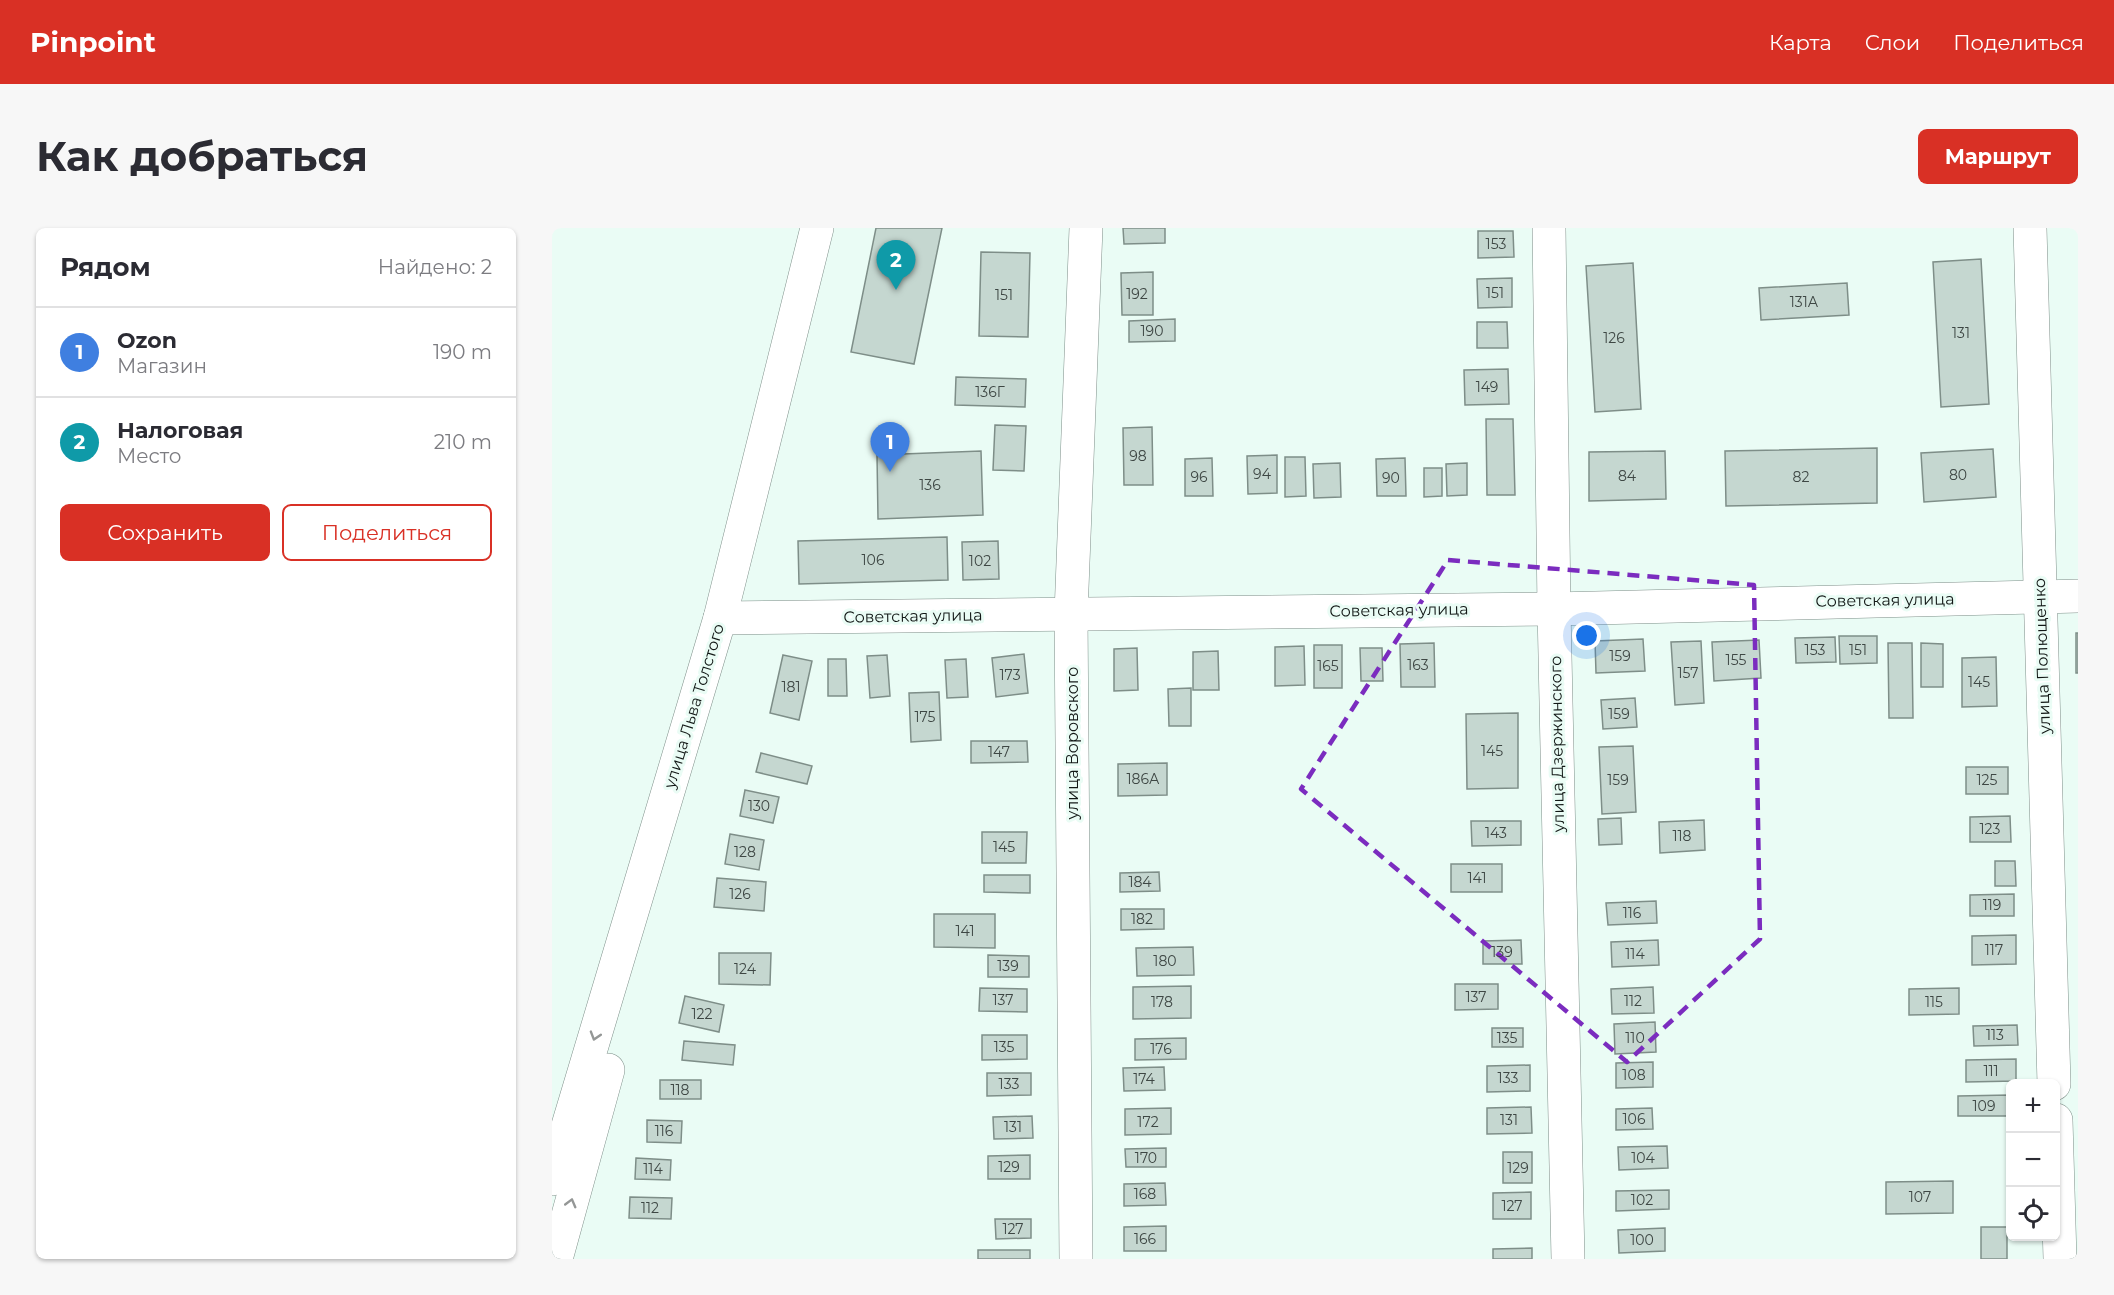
<!DOCTYPE html>
<html lang="ru">
<meta charset="utf-8">
<style>
body{margin:0;font-family:Montserrat,sans-serif;background:#f7f7f7;color:#2b2b33}
.controls{position:absolute;right:18px;bottom:18px;display:grid;overflow:hidden;border-radius:9px;box-shadow:0 2px 4px #0004}
.controls button{width:54px;height:54px;display:grid;place-items:center;padding:0;border:0;border-bottom:2px solid #e1e1e2;background:#fff;color:#2b2b33;font:30px sans-serif}
.you{position:absolute;left:1035px;top:408px;width:21px;height:21px;margin:-15px;border:4px solid #fff;border-radius:50%;background:#1a73e8;box-shadow:0 0 0 9px #1a73e833}
.badge{display:grid;place-items:center;width:39px;height:39px;border-radius:50%;background:#d93025;color:#fff;font-size:20px;font-weight:700}
.pin{position:absolute;translate:-50% -50px;filter:drop-shadow(0 2px 3px #0008)}
.pin::after{content:'';position:absolute;top:32px;width:21px;height:18px;background:inherit;clip-path:polygon(0 0,100% 0,50% 100%)}
.list{margin:0;padding:0;list-style:none}
h2{display:flex;justify-content:space-between;align-items:center;height:78px;margin:0;padding:0 24px;font-size:26px}
h2 small{font-size:20px;font-weight:400;color:#7c7c81}
.list li{display:grid;grid-template-columns:39px 1fr auto;gap:18px;align-items:center;box-sizing:border-box;height:90px;padding:0 24px;border-top:2px solid #e1e1e2}
.list b{display:block;font-size:22px;white-space:nowrap}
.list p{margin:0;font-size:20px;white-space:nowrap;color:#7c7c81}
.list em{font-size:20px;font-style:normal;color:#7c7c81}
.actions{display:flex;gap:12px;padding:18px 24px}
.actions a{flex:1;padding:14px 0;border:2px solid #d93025;border-radius:9px;text-align:center;font-size:21px;color:#d93025}
.actions .main{background:#d93025;color:#fff}
.icon{flex:none;width:33px;height:33px;fill:none;stroke:currentColor;stroke-width:2;stroke-linecap:round;stroke-linejoin:round}
.map{position:relative;flex:none;width:1526px;height:1031px;overflow:hidden;border-radius:9px}
header{display:flex;align-items:center;gap:36px;box-sizing:border-box;height:84px;padding:0 30px;background:#d93025;color:#fff}
header strong{font-size:28px}
nav{display:flex;gap:33px;margin-inline-start:auto;font-size:21px}
.intro{display:flex;align-items:center;justify-content:space-between;box-sizing:border-box;height:144px;padding:0 36px}
h1{margin:0;font-size:42px}
.button{padding:15px 27px;border-radius:9px;background:#d93025;color:#fff;font-size:21px;font-weight:700}
main{display:flex;gap:36px;padding:0 36px}
aside{flex:1;background:#fff;border-radius:9px;box-shadow:0 2px 4px #0004}
.map>svg:first-child{display:block}
.building{fill:#c5d7d0;stroke:#7e8e88;stroke-width:1.5}
.lines{fill:none;stroke-linecap:round;stroke-linejoin:round}
.minor-casing{stroke:#7f908a;stroke-width:34}
.major-casing{stroke:#7f908a;stroke-width:34}
.minor{stroke:#fff;stroke-width:33}
.major{stroke:#fff;stroke-width:33}
.oneway{stroke:#949796}
.marked{fill:none;stroke:#7b2cbf;stroke-width:4.5;stroke-dasharray:12 8;stroke-linejoin:round}
.labels{text-anchor:middle;dominant-baseline:central;stroke-width:6;stroke-linejoin:round;paint-order:stroke}
.number-label{font-size:14px;fill:#3e4744}
.street-label{font-size:16px;fill:#111715;stroke:#eafcf5}
</style>
<header>
<strong>Pinpoint</strong>
<nav><a>Карта</a><a>Слои</a><a>Поделиться</a></nav>
</header>
<div class="intro"><h1>Как добраться</h1><a class="button">Маршрут</a></div>
<main>
<aside>
<h2>Рядом<small>Найдено: 2</small></h2>
<ul class="list">
<li><span class="badge" style="background:#3f7fe0">1</span><div><b>Ozon</b><p>Магазин</p></div><em>190 m</em></li>
<li><span class="badge" style="background:#0f9aa8">2</span><div><b>Налоговая</b><p>Место</p></div><em>210 m</em></li>
</ul>
<div class="actions"><a class="main">Сохранить</a><a>Поделиться</a></div>
</aside>
<div class="map">
<svg width="1526" height="1031" viewBox="0 0 1526 1031">
<rect width="100%" height="100%" fill="#eafcf5"/>
<!-- building -->
<g class="building">
<path d="M324,0H390L362,136L299,124Z"/>
<path d="M571,0H613V15L572,16Z"/>
<path d="M926,3H961L962,29L926,30Z"/>
<path d="M429,24L478,25L476,109L427,108Z"/>
<path d="M1429,31L1437,176L1389,179L1381,34Z"/>
<path d="M1081,35L1089,181L1043,184L1034,38Z"/>
<path d="M601,44V87H570L569,45Z"/>
<path d="M960,50V79L926,80L925,51Z"/>
<path d="M1295,55L1297,87L1209,92L1207,60Z"/>
<path d="M623,91V113L577,114V93Z"/>
<path d="M925,94H955L956,120H925Z"/>
<path d="M956,141L957,176L913,177L912,142Z"/>
<path d="M404,149L474,151L473,179L403,177Z"/>
<path d="M934,191H961L963,267H935Z"/>
<path d="M443,197L474,198L472,243L441,242Z"/>
<path d="M600,199L601,257H572L571,200Z"/>
<path d="M1325,220V275L1174,278L1173,223Z"/>
<path d="M1441,221L1444,269L1372,274L1369,225Z"/>
<path d="M429,223L431,287L326,291L325,227Z"/>
<path d="M1113,223L1114,271L1037,273V224Z"/>
<path d="M725,227V265L696,266L695,228Z"/>
<path d="M733,229H753L754,268L733,269Z"/>
<path d="M660,230L661,268H633V231Z"/>
<path d="M853,230L854,268H825L824,231Z"/>
<path d="M788,235L789,269L762,270L761,236Z"/>
<path d="M915,235V267L895,268L894,236Z"/>
<path d="M872,240H890V268L872,269Z"/>
<path d="M395,309L396,352L247,356L246,313Z"/>
<path d="M446,313L447,351L411,352L410,314Z"/>
<rect x="1524" y="405" width="2" height="40"/>
<path d="M1287,408H1325V435L1288,436Z"/>
<path d="M1283,409L1284,434L1244,435L1243,410Z"/>
<path d="M1091,411L1093,443L1044,445L1043,413Z"/>
<path d="M1207,412L1209,450L1162,453L1160,414Z"/>
<path d="M1149,413L1152,475L1123,477L1119,414Z"/>
<path d="M882,415L883,459H849L848,416Z"/>
<path d="M1336,415H1360L1361,490H1337Z"/>
<path d="M1369,415L1391,416V459H1369Z"/>
<rect x="762" y="417" width="28" height="43"/>
<path d="M752,418L753,457L723,458V419Z"/>
<path d="M585,420L586,462L562,463V421Z"/>
<path d="M808,420H830L831,453H809Z"/>
<path d="M666,423L667,462H641V424Z"/>
<path d="M472,426L476,465L444,469L440,430Z"/>
<path d="M231,427L260,433L247,492L218,485Z"/>
<path d="M335,427L338,468L318,470L315,428Z"/>
<path d="M1444,429L1445,478L1410,479V430Z"/>
<path d="M276,431H294L295,468H276Z"/>
<path d="M414,431L416,469L395,470L393,432Z"/>
<path d="M639,460V498H617L616,461Z"/>
<path d="M387,464L389,512L359,514L357,465Z"/>
<path d="M1083,470L1085,499L1051,501L1049,472Z"/>
<path d="M966,485V560L915,561L914,486Z"/>
<path d="M419,513H475L476,534L419,535Z"/>
<path d="M1081,518L1084,584L1050,586L1047,519Z"/>
<path d="M209,525L260,538L255,556L204,544Z"/>
<path d="M615,535V567L566,568V536Z"/>
<rect x="1414" y="539" width="42" height="27"/>
<path d="M193,562L227,569L221,595L188,588Z"/>
<path d="M1458,588L1459,614H1418V589Z"/>
<path d="M1069,590L1070,616L1047,617L1046,591Z"/>
<path d="M1152,592L1153,622L1108,625L1107,594Z"/>
<path d="M919,593H969V617L920,618Z"/>
<path d="M430,604H475L474,635H430Z"/>
<path d="M178,606L212,612L207,642L173,636Z"/>
<path d="M1443,633H1463L1464,658H1443Z"/>
<rect x="899" y="636" width="51" height="28"/>
<path d="M607,644L608,663L568,664V645Z"/>
<path d="M432,647H478V665L432,664Z"/>
<path d="M165,650L214,654L212,683L162,679Z"/>
<path d="M1462,666V688H1418V667Z"/>
<path d="M1104,673L1105,695L1056,697L1054,675Z"/>
<path d="M569,681H612V701L569,702Z"/>
<path d="M382,686H443V720L382,719Z"/>
<path d="M1464,707V736L1420,737V708Z"/>
<path d="M969,712L970,736H931V713Z"/>
<path d="M1106,712L1107,737L1060,739L1059,714Z"/>
<path d="M641,719L642,747L585,748L584,720Z"/>
<path d="M167,725H219L218,757L167,756Z"/>
<path d="M436,727L477,728V749H436Z"/>
<path d="M903,756H946V781L903,782Z"/>
<path d="M639,758V790L581,791V759Z"/>
<path d="M1101,759L1102,785L1060,786L1059,761Z"/>
<path d="M428,760L475,761V784L427,783Z"/>
<path d="M1407,760V786L1357,787V761Z"/>
<path d="M133,768L172,777L167,804L127,795Z"/>
<path d="M1103,794L1104,824L1063,826L1062,796Z"/>
<path d="M1465,797L1466,817L1422,818L1421,798Z"/>
<rect x="940" y="800" width="31" height="19"/>
<path d="M430,807H475V831L430,832Z"/>
<path d="M634,810V831L583,832V811Z"/>
<path d="M132,813L183,817L181,837L130,832Z"/>
<path d="M1464,831V853L1414,854V832Z"/>
<path d="M1101,834V859L1064,860V835Z"/>
<path d="M978,837V863L935,864V838Z"/>
<path d="M612,839L613,862L572,863L571,840Z"/>
<path d="M435,845H479V867L435,868Z"/>
<rect x="108" y="852" width="41" height="19"/>
<path d="M1458,867V888H1406V868Z"/>
<path d="M979,879L980,905L935,906V880Z"/>
<path d="M619,880V906L573,907V881Z"/>
<path d="M1100,880L1101,901L1064,902V881Z"/>
<path d="M480,888L481,910L442,911L441,889Z"/>
<path d="M95,892L130,893L129,915L95,914Z"/>
<path d="M1115,918L1116,940L1067,942L1066,919Z"/>
<path d="M614,920V939H574L573,921Z"/>
<rect x="951" y="924" width="29" height="31"/>
<path d="M478,927V951H436V928Z"/>
<path d="M84,930L119,932L118,952L83,951Z"/>
<path d="M1401,953V985L1334,986V954Z"/>
<path d="M613,955L614,977L572,978V956Z"/>
<path d="M1117,962V981L1064,983V963Z"/>
<path d="M979,964V991H941V965Z"/>
<path d="M78,969L120,970L119,991L77,990Z"/>
<path d="M443,991H479V1010L444,1011Z"/>
<path d="M614,998V1023H572V999Z"/>
<rect x="1429" y="999" width="26" height="32"/>
<path d="M1113,1000V1023L1067,1025L1066,1002Z"/>
<path d="M980,1020V1031H941V1021Z"/>
<rect x="426" y="1022" width="52" height="9"/>
</g>
<g class="lines">
<!-- minor casing -->
<g class="minor-casing">
<g id="minor">
<path d="M997,0L1002,381L1016,1031"/>
<path d="M1478,0L1502,856"/>
<path d="M168,390L1002,381L1526,368"/>
<path d="M1504,892L1508,1031"/>
<path d="M524,1031L519,386L534,0"/>
</g>
</g>
<!-- major casing -->
<g class="major-casing">
<g id="major">
<path d="M0,951L168,390L265,0"/>
<path d="M4,1031L56,842"/>
</g>
</g>
<!-- minor -->
<use href="#minor" class="minor"/>
<!-- major -->
<use href="#major" class="major"/>
</g>
<!-- one-way arrows -->
<defs><path id="oneway-chevron" d="M-2-3.5L2.5 0L-2 3.5" fill="none" stroke-width="1.6" stroke-linecap="round" stroke-linejoin="round" transform="scale(1.5)"/></defs>
<g class="oneway">
<use href="#oneway-chevron" transform="translate(43 808) rotate(107)"/>
<use href="#oneway-chevron" transform="translate(19 975) rotate(-75)"/>
</g>
<!-- marked area -->
<path class="marked" d="M896,332L1202,357L1208,711L1075,834L749,561Z"/>
<g class="labels">
<!-- number labels -->
<g class="number-label">
<text x="944" y="16">153</text>
<text x="943" y="65">151</text>
<text x="585" y="66">192</text>
<text x="452" y="67">151</text>
<text x="1252" y="74">131А</text>
<text x="600" y="103">190</text>
<text x="1409" y="105">131</text>
<text x="1062" y="110">126</text>
<text x="935" y="159">149</text>
<text x="438" y="164">136Г</text>
<text x="586" y="228">98</text>
<text x="710" y="246">94</text>
<text x="1406" y="247">80</text>
<text x="1075" y="248">84</text>
<text x="647" y="249">96</text>
<text x="1249" y="249">82</text>
<text x="839" y="250">90</text>
<text x="378" y="257">136</text>
<text x="321" y="332">106</text>
<text x="428" y="333">102</text>
<text x="1263" y="422">153</text>
<text x="1306" y="422">151</text>
<text x="1068" y="428">159</text>
<text x="1184" y="432">155</text>
<text x="866" y="437">163</text>
<text x="776" y="438">165</text>
<text x="1136" y="445">157</text>
<text x="458" y="447">173</text>
<text x="1427" y="454">145</text>
<text x="239" y="459">181</text>
<text x="1067" y="486">159</text>
<text x="373" y="489">175</text>
<text x="940" y="523">145</text>
<text x="447" y="524">147</text>
<text x="591" y="551">186А</text>
<text x="1066" y="552">159</text>
<text x="1435" y="552">125</text>
<text x="207" y="578">130</text>
<text x="1438" y="601">123</text>
<text x="944" y="605">143</text>
<text x="1130" y="608">118</text>
<text x="452" y="619">145</text>
<text x="193" y="624">128</text>
<text x="925" y="650">141</text>
<text x="588" y="654">184</text>
<text x="188" y="666">126</text>
<text x="1440" y="677">119</text>
<text x="1080" y="685">116</text>
<text x="590" y="691">182</text>
<text x="413" y="703">141</text>
<text x="1442" y="722">117</text>
<text x="950" y="724">139</text>
<text x="1083" y="726">114</text>
<text x="613" y="733">180</text>
<text x="456" y="738">139</text>
<text x="193" y="741">124</text>
<text x="924" y="769">137</text>
<text x="451" y="772">137</text>
<text x="1081" y="773">112</text>
<text x="610" y="774">178</text>
<text x="1382" y="774">115</text>
<text x="150" y="786">122</text>
<text x="1443" y="807">113</text>
<text x="955" y="810">135</text>
<text x="1083" y="810">110</text>
<text x="452" y="819">135</text>
<text x="609" y="821">176</text>
<text x="1439" y="843">111</text>
<text x="1082" y="847">108</text>
<text x="956" y="850">133</text>
<text x="592" y="851">174</text>
<text x="457" y="856">133</text>
<text x="128" y="862">118</text>
<text x="1432" y="878">109</text>
<text x="1082" y="891">106</text>
<text x="957" y="892">131</text>
<text x="596" y="894">172</text>
<text x="461" y="899">131</text>
<text x="112" y="903">116</text>
<text x="594" y="930">170</text>
<text x="1091" y="930">104</text>
<text x="457" y="939">129</text>
<text x="966" y="940">129</text>
<text x="101" y="941">114</text>
<text x="593" y="966">168</text>
<text x="1368" y="969">107</text>
<text x="1090" y="972">102</text>
<text x="960" y="978">127</text>
<text x="98" y="980">112</text>
<text x="461" y="1001">127</text>
<text x="593" y="1011">166</text>
<text x="1090" y="1012">100</text>
</g>
<!-- street labels -->
<g class="street-label">
<text transform="translate(1333 372) rotate(-1)">Советская улица</text>
<text transform="translate(847 382) rotate(-1)">Советская улица</text>
<text transform="translate(361 388) rotate(-1)">Советская улица</text>
<text transform="translate(1490 428) rotate(-92)">улица Полющенко</text>
<text transform="translate(142 478) rotate(-73)">улица Льва Толстого</text>
<text transform="translate(520 515) rotate(-90)">улица Воровского</text>
<text transform="translate(1005 516) rotate(-91)">улица Дзержинского</text>
</g>
</g>
</svg>
<div class="controls">
<button>+</button>
<button>−</button>
<button><svg class="icon" aria-label="locate" viewBox="0 0 24 24"><circle cx="12" cy="12" r="6"/><path d="M12 2v4M12 18v4M2 12h4M18 12h4"/></svg></button>
</div>
<div class="you"></div>
<div class="pin badge" style="left:338px;top:244px;background:#3f7fe0">1</div>
<div class="pin badge" style="left:344px;top:62px;background:#0f9aa8">2</div>
</div>
</main>
